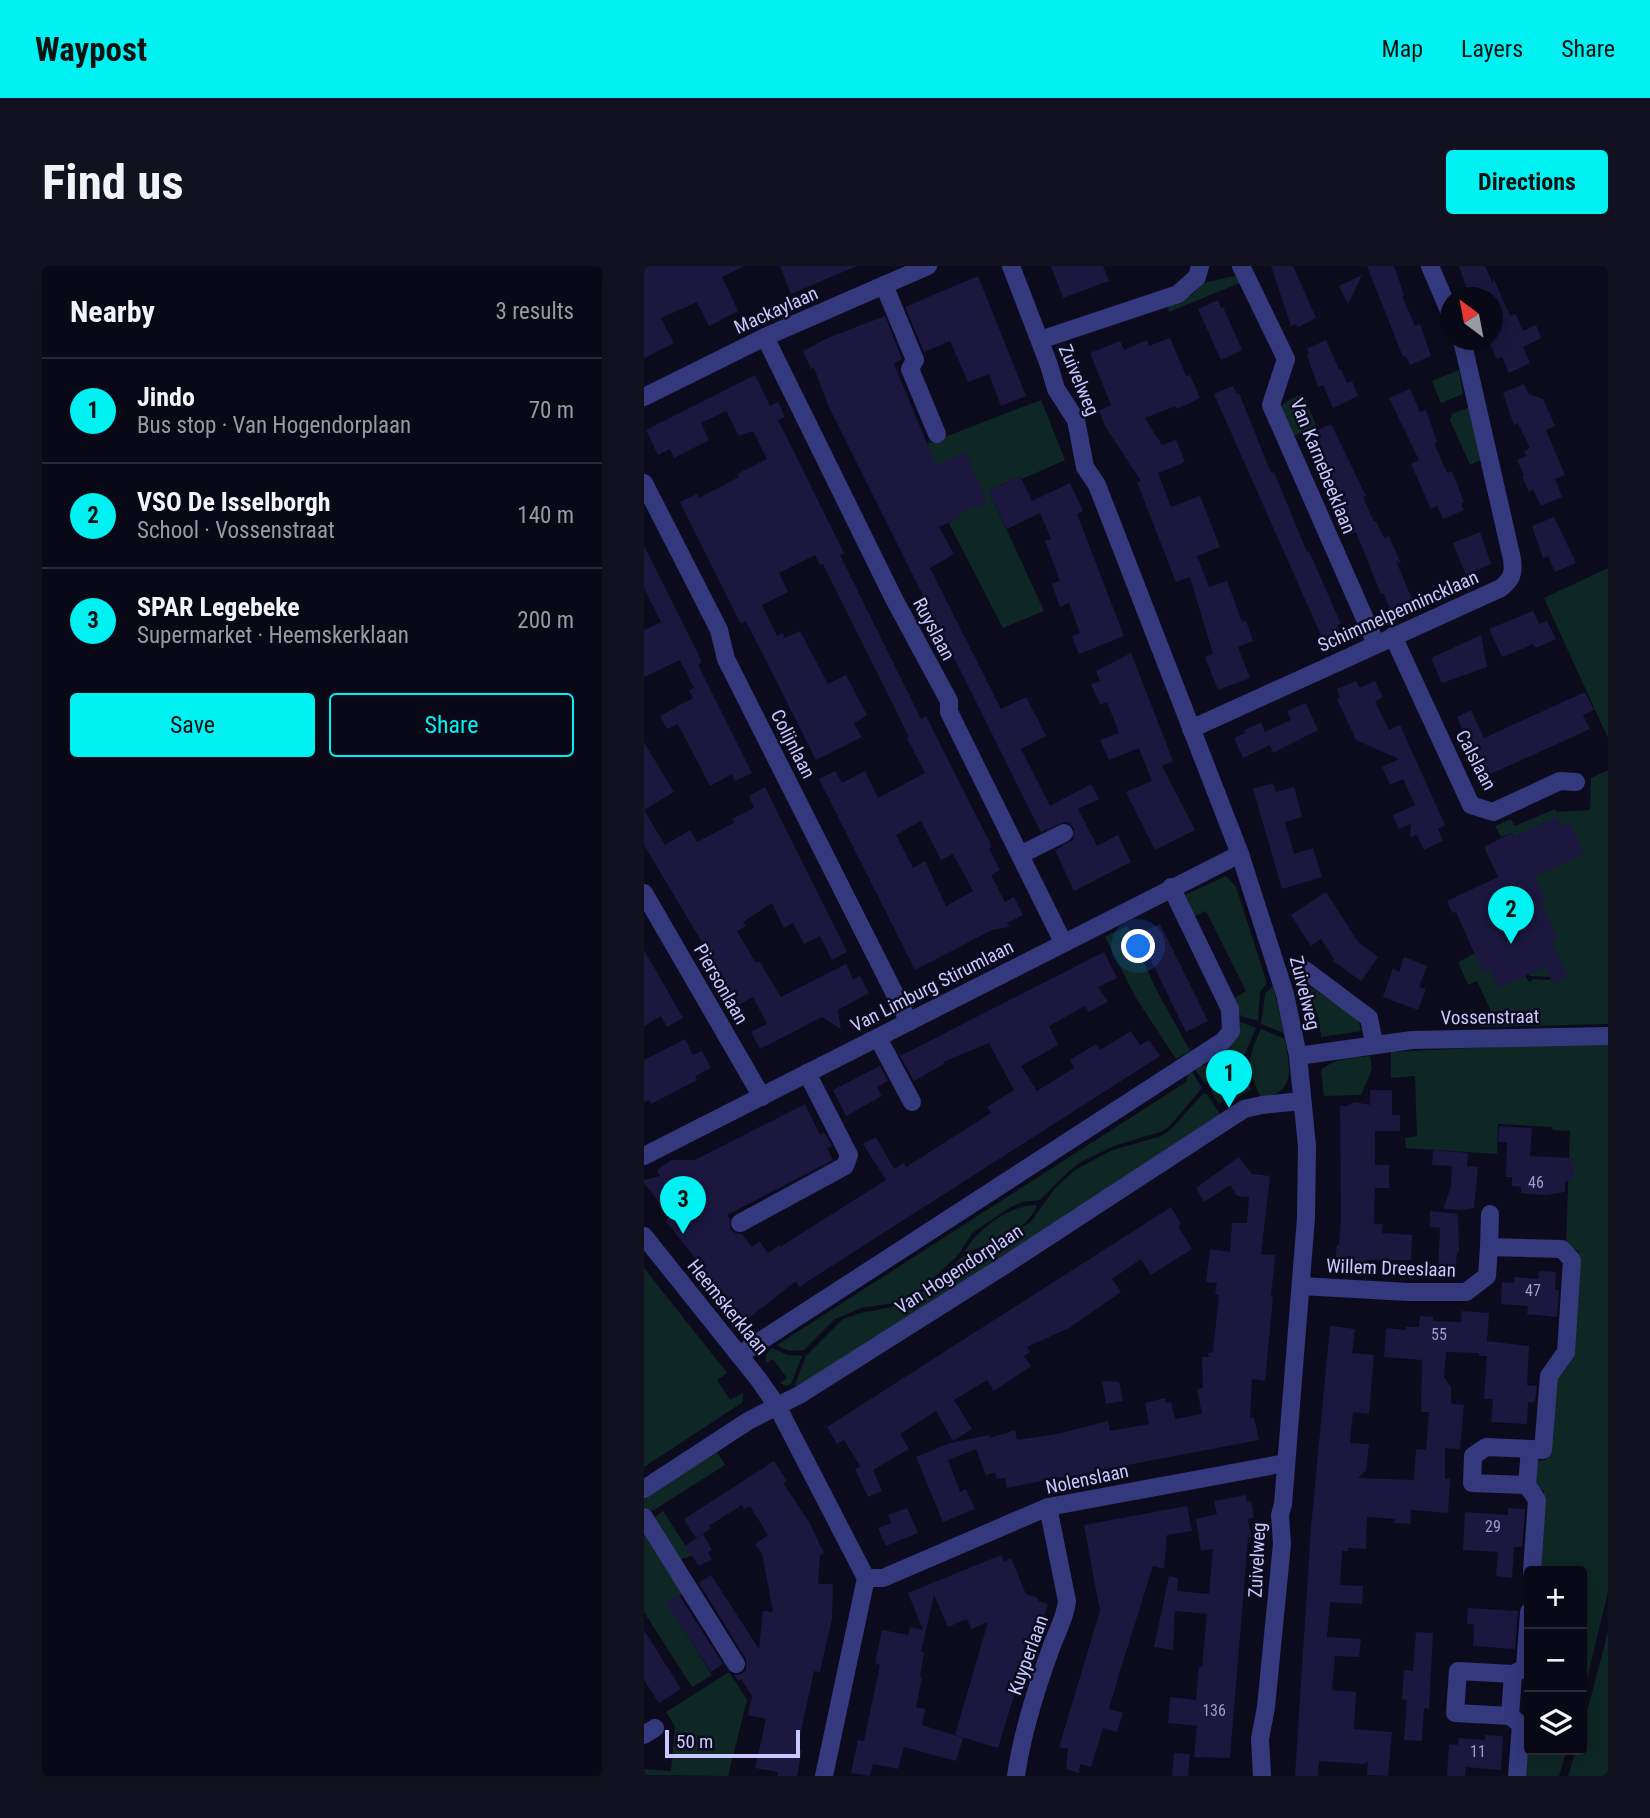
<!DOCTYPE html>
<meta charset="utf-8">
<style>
body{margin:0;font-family:"Roboto Condensed",sans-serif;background:#12111f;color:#f1f3f6}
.controls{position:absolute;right:21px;bottom:21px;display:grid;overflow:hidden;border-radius:7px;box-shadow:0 4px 18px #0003}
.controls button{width:63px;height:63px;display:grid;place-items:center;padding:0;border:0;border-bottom:2px solid #292935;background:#090816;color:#f1f3f6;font:35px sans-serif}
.compass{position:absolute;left:796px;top:21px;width:63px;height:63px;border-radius:50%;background:#090816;box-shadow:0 4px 18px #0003;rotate:328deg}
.scale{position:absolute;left:21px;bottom:18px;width:135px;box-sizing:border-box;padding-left:7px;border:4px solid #c8c7ff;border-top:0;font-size:19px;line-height:24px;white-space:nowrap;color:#c8c7ff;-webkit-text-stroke:5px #0c0b1d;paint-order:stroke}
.you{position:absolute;left:495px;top:681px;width:24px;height:24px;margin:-18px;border:5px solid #fff;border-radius:50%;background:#1a73e8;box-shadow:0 0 0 10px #1a73e833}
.badge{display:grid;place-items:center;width:46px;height:46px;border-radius:50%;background:#00f1f2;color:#111;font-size:23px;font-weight:700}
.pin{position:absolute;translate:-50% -58px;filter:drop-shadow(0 2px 4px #0008)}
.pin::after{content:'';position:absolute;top:37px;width:24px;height:21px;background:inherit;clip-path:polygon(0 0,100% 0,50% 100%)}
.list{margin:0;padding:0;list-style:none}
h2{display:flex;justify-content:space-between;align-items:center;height:91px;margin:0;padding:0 28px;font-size:30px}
h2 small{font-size:23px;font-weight:400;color:#999aa1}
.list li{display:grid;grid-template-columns:46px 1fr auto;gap:21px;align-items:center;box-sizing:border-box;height:105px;padding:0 28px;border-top:2px solid #292935}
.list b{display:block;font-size:26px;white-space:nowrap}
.list p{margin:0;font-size:23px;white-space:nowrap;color:#999aa1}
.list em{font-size:23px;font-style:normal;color:#999aa1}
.actions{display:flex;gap:14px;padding:21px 28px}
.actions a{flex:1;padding:16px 0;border:2px solid #00f1f2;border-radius:7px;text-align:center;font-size:24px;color:#00f1f2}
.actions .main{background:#00f1f2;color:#111}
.icon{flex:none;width:38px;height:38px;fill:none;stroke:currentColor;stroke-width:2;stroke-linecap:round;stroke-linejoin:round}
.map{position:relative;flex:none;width:964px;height:1510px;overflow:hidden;border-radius:7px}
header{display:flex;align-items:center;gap:42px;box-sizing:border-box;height:98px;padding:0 35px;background:#00f1f2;color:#111}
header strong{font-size:33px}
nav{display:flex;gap:38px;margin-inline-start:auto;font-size:24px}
.intro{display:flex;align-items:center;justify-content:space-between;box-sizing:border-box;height:168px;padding:0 42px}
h1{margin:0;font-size:49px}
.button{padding:18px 32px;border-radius:7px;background:#00f1f2;color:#111;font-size:24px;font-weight:700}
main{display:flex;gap:42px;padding:0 42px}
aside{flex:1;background:#090816;border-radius:7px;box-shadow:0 4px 18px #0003}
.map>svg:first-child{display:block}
.green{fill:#0e2724}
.building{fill:#1b173f;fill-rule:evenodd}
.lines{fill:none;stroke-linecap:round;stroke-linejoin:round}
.minor{stroke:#34397e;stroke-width:18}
.labels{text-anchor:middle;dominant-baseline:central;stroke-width:5;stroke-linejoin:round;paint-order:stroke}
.number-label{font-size:16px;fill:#9d9bcf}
.street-label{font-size:19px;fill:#c8c7ff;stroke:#0c0b1d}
</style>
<header>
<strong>Waypost</strong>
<nav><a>Map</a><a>Layers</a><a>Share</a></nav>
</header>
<div class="intro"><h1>Find us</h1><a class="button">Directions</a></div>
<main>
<aside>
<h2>Nearby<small>3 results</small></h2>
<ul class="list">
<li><span class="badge">1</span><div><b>Jindo</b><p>Bus stop · Van Hogendorplaan</p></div><em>70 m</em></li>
<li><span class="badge">2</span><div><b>VSO De Isselborgh</b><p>School · Vossenstraat</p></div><em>140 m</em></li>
<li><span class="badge">3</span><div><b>SPAR Legebeke</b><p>Supermarket · Heemskerklaan</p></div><em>200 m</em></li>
</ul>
<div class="actions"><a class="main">Save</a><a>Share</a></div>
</aside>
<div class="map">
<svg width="964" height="1510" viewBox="0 0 964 1510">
<rect width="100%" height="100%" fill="#0c0b1d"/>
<!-- green -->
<g class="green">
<path d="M591,10L598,16L525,46L524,39L548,29L559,17Z"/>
<path d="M815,104L819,128L797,137L788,115Z"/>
<path d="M658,128L663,135L662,136L672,159L648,171L636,141L640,137Z"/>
<path d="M397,134L421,194L378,213L376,210L345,225L400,345L359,362L267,184Z"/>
<path d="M826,141L839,193L826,199L806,154L808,148Z"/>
<path d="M964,302V472L900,332Z"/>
<path d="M964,504V758L837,761L833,752L847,745L833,715L824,719L814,696L834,686L880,707L885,716L888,715L887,713L909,714L907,711L886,710L884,706L880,609L868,567L857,571L851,560L867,553L871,560L911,543L913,546L946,544L947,512Z"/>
<path d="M582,610L592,621L623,717L616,726L614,755L597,750L589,733L602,725L562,645L549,651L541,634V629Z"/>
<path d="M483,660L512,723L546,785L532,793L492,732L461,671Z"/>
<path d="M656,714L714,753L717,765L677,771C676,759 674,746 667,736C662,727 657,726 654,716Z"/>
<path d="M629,720L640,767L617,758L621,728Z"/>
<path d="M597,756L612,762L600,789V797C587,801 572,816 560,816L551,803L557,799L566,801L575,795C579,779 595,774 597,756Z"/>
<path d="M617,763L641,773C645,801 654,826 617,832C602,801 603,793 617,763Z"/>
<path d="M964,775V1326L938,1433V1305H894L900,1225L891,1219V1195L902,1194L910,1110L925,1092L935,985L922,981L926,865L909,864L908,861L854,858L853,888L762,882L761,872L773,870L771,810L747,812V786Z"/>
<path d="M726,790L728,803L717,829L680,830L677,804C691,792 708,792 726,790Z"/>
<path d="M601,802L607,824L589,835L585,831L575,838L567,825C571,811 587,804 601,802Z"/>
<path d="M548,805L558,822L526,860L519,865L470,880L437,896L423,907L396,934L378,936L367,941L328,967L315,988L280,1021L251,1037L217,1042L191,1053L160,1084L145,1085L133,1079L542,816L544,808Z"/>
<path d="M559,828H563L578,851L153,1122L151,1118L162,1090L199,1053L217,1047L248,1041L277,1027L298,1011L318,991L342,983L387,956L410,923L431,904L466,885L517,870L526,864Z"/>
<path d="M393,939C385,963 345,982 321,985C335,962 366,939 393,939Z"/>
<path d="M0,1002L83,1107L73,1114L86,1134L99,1127V1136L0,1201Z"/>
<path d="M128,1082L144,1089L158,1090L147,1118L142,1120L136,1117L143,1112L129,1093L122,1097V1088Z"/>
<path d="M73,1186L81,1199L5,1247L0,1240V1232Z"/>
<path d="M19,1245L48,1290L34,1294L8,1253Z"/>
<path d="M0,1268L38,1328L23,1337L68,1409L48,1421L0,1346Z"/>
<path d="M964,1366V1510H924L932,1484H938V1465Z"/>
<path d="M85,1406L103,1434L84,1510L0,1509V1503L27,1505L31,1460L22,1446Z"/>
<path d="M885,1456V1484H923L915,1510H881Z"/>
</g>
<!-- building -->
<g class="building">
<path d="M0,0H100L78,11L94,45L65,60L53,36L17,52L30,77L0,92Z"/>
<path d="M136,0H213L147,28Z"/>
<path d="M407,0H459L465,15L419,32Z"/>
<path d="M627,0H649L672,52L654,61L652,58L647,60Z"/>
<path d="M723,0H750L760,29L758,30L771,60L776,58L787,90L766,99L762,90L759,91Z"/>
<path d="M815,0H841L849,18V11L866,50L872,48L879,65L892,59L897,72L879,81L886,97L865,107L858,91L853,93L846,78L849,76V32H826Z"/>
<path d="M718,9L704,38L695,20Z"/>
<path d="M334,10L382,130L357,140L345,108L324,116L306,75L280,86L261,41Z"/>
<path d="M574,34L577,42L579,41L598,84L577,94L554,43Z"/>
<path d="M241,50L258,93L250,98L292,199L322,186L343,237L314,248L316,252L295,261L310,288L286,302L357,443L382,431L396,458L402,470L377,483L406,540L447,518L455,533L434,543L453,580L474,569L487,596L430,625L411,584L429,574L430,563L426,557L420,556L397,566L184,139L170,102L167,103L159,85L186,71Z"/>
<path d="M526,72L542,110L546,109L556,132L533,143L531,140L501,152L518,179L532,174L541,196L514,207L527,241L556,230L576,281L553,290L565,321L583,315L598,356L602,355L609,375L594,381L606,412L574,424L561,391L569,388L546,311L532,316L493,216L497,215L461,160L455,145L467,139L446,87L476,75L480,84L503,74L505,80Z"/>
<path d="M682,74L695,104L697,103L703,117L708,115L714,130L689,142L679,119L674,121L663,89L665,88L663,83Z"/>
<path d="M111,109L126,140L134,136L141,151L134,154L200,287L196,289L277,453L282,450L348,581L345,582L356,604L347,609L361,636L370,631L379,649L363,657L365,661L348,664L271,704L175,513L191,505L198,517L221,505L234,532L281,507L263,472L265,471L179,298L176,299L171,289L135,307L144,326L118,339L133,370L138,367L141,372L156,365L184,418L202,409L223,449L210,458L218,471L172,494L102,355L97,358L36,236L53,228L55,232L95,211L93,208L123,193L109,165L95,170L82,145L57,157L65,174L30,192L26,183L14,189L2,164ZM277,555L297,594L309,588L329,625L302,640L281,595L269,602L252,569Z"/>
<path d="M880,118L885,128L899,133L911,160L902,164L921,209L911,213L918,231L897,240L889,223L885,226L878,210L880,209L873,194L882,190L880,185L886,182L874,157L870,159L859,127Z"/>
<path d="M589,120L593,128L595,127L627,207L630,206L663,286L665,285L697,358L693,359L697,369L680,376L570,128Z"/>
<path d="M766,123L776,146L782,144L793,176L790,177L803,207L808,205L820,236L817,238L820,244L799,253L793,240L787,243L767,198L775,194L745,132Z"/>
<path d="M687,158L722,230L719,231L730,256L732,255L740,272L745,270L757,298L752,295L768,333L746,343L739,327L737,328L712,266L707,268L700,253L703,252L696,236L698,235L685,205L680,207L673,192L676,190L669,175L674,172L671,165Z"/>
<path d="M376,210L388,235L426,217L439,245L433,248L480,370L435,388L428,370L436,367L425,337L416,341L408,318L416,315L401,275L407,273L396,247L363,263L345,225Z"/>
<path d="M910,251L932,297L911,306L904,290L899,292L888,260Z"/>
<path d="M836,266L847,298L822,309L809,277Z"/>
<path d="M0,280L58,396L54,399L108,507L91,515L88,508L66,520L34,458L23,463L16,450L49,432L45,424L50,422L36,394L0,411V364L17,356L0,322Z"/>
<path d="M889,345L895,358L903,355L912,373L892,382L889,378L858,391L845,363Z"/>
<path d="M837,369L843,401L798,417L787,392Z"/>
<path d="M487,387L529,495L518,500L551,564L511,584L482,526L508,515L495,482L465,494L456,474L475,467L463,436L456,439L447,418L456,415L452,405Z"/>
<path d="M712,415L716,422L731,415L739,431L731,435L745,464L756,459L801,559L794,563L799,575L780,584L773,569L766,571L767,558L755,563L749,549L771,539L759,513L746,519L738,501L755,493L712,474L693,433L696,432L693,423Z"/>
<path d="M941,426L950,444L939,449L946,463L840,511L813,451L827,444L840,472Z"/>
<path d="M662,437L674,464L629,487L626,479L599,492L590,472L601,467L600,464L617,457L621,466L647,454L643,445Z"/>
<path d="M0,476L30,526L0,544L21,579L46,564L53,576L90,557L88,553L110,542L105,530L121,521L203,686L188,694L176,670L160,678L149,657L140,662L128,637L99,656L102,660L93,665L112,697L115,695L137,731L202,698L209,713L216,710L225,727L194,744L197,763L178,751L116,783L107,766L123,758L109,731L92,740L77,708L0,579Z"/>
<path d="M629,517L632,526L650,521L658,551L641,556L650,588L669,582L678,611L638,623L609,523Z"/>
<path d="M912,551L917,560L926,556L940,588L891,610L902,634L897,636L914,673L908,675L924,711L909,718L901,701L854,722L846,704L839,707L812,646L808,647L803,635L854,611L840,581L867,567L869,571Z"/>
<path d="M682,626L714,676L734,691L717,715L689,695L690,693L677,673L667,680L647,649Z"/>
<path d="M516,658L564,755L542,766L494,668Z"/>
<path d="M0,684L39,752L23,761L17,750L0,760Z"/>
<path d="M460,686L473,712L454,721L464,736L444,746L441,740L405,760L414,779L377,800L393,825L430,802L426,794L452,778L456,784L487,765L496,779L505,774L516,790L155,1021L152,1015L101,1055L21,954L26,950L0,917V914L16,910L13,904L27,894H51L161,838L176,869L180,866L188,880L183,882L189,894L83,949L86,953V963L91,967L98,968L108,981L115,975L124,987L135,979L136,981L242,914L219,878L232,871L250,903L260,897L262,901L347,847L343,841L370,824L345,777L299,796L300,798L270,815L256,790Z"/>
<path d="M760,691L783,700L775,721L782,723L774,744L739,731L749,702L755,706Z"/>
<path d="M41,773L49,789L58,785L67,802L51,810L53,814L7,838L5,834L0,836V794Z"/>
<path d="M236,800L244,815L233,821L238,830L202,850L189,824Z"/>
<path d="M726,824H748V849H756V865H731V899H745V922H731L730,958H739L738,967L768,969L767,994H722L721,1006L704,1005V997L692,996L691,994L693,979H695L697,955L696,840H703L710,836L726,839Z"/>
<path d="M855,860L888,862L886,890L929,892L930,915H921V926L902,929L877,927V921L868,920V911H862L863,876H854Z"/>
<path d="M789,884L824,887L823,900L834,901L830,942L817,944L799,943L807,921L808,900L788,899Z"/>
<path d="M595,891L608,908L626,910L617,988L631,989L627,1031H629L621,1115L608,1113L606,1152L610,1151L615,1174L441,1207V1209L427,1212L426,1210L402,1214L363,1222L361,1212L353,1213L351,1206L342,1209L332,1183L304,1194L316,1226L322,1223L331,1243L299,1256L272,1191L306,1177L345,1169L346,1172L371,1164L373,1174L413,1168L464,1155L466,1165L505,1158L501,1137L521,1132L522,1137L527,1136L531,1153L558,1148L553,1123L559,1122L558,1091H565L564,1087L569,1086L575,1029L571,1028L573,1017L562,1016L566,983L586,986L588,957H603L605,931L593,930L586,919L560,936L552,922Z"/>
<path d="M527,941L537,958L534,960L548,983L507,1009L497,993L468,1013L477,1026L425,1062L383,1081L386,1086L380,1090L387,1100L350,1125L343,1114L310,1134L328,1163L309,1175L292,1145L256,1168L265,1183L229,1204L238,1225L224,1231L211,1203L216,1200L200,1174L193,1178L183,1161Z"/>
<path d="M786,945L814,948L815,986H813L811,1007L794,1006L796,962L786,961Z"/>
<path d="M895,1005L912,1006L911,1023L915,1024L913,1051L883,1048L884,1040L857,1038L858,1016L870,1017V1011L894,1013Z"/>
<path d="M818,1045L845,1047L843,1075L885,1080L883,1119L893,1120L891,1136H884L883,1158L847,1156L849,1133H840L843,1090H835V1087L802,1086L800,1111L807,1121V1138L820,1139L816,1183L801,1182V1213H806L804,1247L767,1244L766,1258L750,1257L751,1253L723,1251L722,1283L705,1282L704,1285H698L696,1319L719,1320L718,1338L686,1336L683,1371L717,1373L715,1391L691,1390L688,1424L712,1426L710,1463L748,1466L744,1510L723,1509L724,1496L720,1498L675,1495L674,1510H651L667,1262L686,1060L711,1063L708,1087L730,1089L725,1148L709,1146L706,1177L725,1178L722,1205L714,1212L770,1214L772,1183L782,1184L785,1146H777L778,1094L740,1091L742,1062L762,1064V1061H775L776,1050L789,1051V1055L817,1056Z"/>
<path d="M458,1115L475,1116L479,1135L462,1138Z"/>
<path d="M130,1195L143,1215L139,1217L165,1256L180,1287L176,1289L174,1318H189L188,1353L176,1406L170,1405L153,1483L158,1484L153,1510H133L134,1506L111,1502L122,1453L104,1449L108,1430L97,1413L94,1415L90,1409L97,1408L102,1404V1393L55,1317L67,1309L115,1383L119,1345L129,1346L118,1287L111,1278L124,1269L106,1240L100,1243L98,1239L65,1260L67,1262L52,1272L40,1253Z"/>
<path d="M602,1229L603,1236L607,1235L610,1252L604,1253L607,1271L604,1272L586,1492L550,1491L553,1460L524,1457L526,1431L552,1434L555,1401H558L563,1348L531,1345L529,1384L510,1381L525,1310L534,1312L533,1325L565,1328L569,1283L557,1285L552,1253L573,1248L570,1235Z"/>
<path d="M543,1240L548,1265L523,1269L520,1303L509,1300L476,1405L465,1443L479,1447L473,1466L459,1462L447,1501L436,1498L435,1507L422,1503L424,1483L415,1481L456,1345L440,1259Z"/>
<path d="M263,1242L274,1267L242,1280L234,1262L247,1257L244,1249Z"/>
<path d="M864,1242L881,1243L878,1281H870L868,1312L852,1310L854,1286L819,1284L821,1246L864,1249Z"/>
<path d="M59,1268L68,1284L64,1286L68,1293L55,1300L41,1280Z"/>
<path d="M357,1289L360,1296L367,1292L382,1328L394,1332V1335L404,1338L392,1376L387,1374L354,1482L311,1469L344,1356L327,1363L323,1353L304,1361L290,1329L277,1386H280L276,1411H278L272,1441L281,1443L278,1459L319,1472L312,1495L260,1481L254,1503L229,1498L226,1510L207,1507L214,1474L220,1475L236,1399L231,1397L238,1364L264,1369L266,1361L279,1364L264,1327Z"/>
<path d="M35,1329L79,1398L67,1406L22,1337Z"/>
<path d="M824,1342L874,1345L871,1383L829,1380L830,1358H823Z"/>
<path d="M0,1364L37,1423L15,1437L0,1414Z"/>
<path d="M772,1366L789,1367L785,1443L780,1442L778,1475L760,1474L763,1434L758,1433L760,1404L769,1405Z"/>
<path d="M841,1469L859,1470L857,1504L822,1501L821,1510H803L805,1478L814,1479L815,1472L841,1474Z"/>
<path d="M530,1487L546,1488L544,1510H528Z"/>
</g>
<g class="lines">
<!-- minor -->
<g class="minor">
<path d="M367,0L405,99L412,123L432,154L441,201L453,219L596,588L641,728L654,790L663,880L662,952L639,1238L636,1249L638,1278L622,1441L616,1473L618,1510"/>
<path d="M597,0L642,93L627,139L732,378"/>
<path d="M786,0L806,47"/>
<path d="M240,19L271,94L266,103L293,168"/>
<path d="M121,71L250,333L305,435V446L419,676"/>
<path d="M396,74L534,28L553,11L556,0"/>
<path d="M0,131L121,71L284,0"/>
<path d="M0,217L75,364L82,393L265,756"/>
<path d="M749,370L827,539L849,546L916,515L932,516"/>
<path d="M547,463L857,322C868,313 870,307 868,293L818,74"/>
<path d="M376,589L420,567"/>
<path d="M0,627L118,831"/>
<path d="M661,704L725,752L730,777"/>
<path d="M234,772L268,836"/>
<path d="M654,790L768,774L964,770"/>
<path d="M0,890L596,588"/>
<path d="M96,957L201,900L205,889L163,807"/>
<path d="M0,970L115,1114L133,1140L222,1312L180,1510"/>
<path d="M845,981L846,948"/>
<path d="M657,1020L764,1026H822L843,1010L845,981L918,983L928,994L922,1086L905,1110L899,1184L886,1183L883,1219L893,1234L888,1305"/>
<path d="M95,1089L579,775L587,765L586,743L527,621"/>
<path d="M883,1219L828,1217L829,1190L842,1181L886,1183"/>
<path d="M0,1223L104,1155L157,1128L358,1001L600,843L618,839L657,835"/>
<path d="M0,1251L92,1398"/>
<path d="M222,1312H239L404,1241L642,1197"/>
<path d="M866,1450L811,1447L814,1405L869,1408"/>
<path d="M0,1469L11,1462"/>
<path d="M372,1510C378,1467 392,1423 407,1382C413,1365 421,1353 423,1335L404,1241"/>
<path d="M873,1510L877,1459L866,1450L869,1408L881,1402L885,1346"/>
</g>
</g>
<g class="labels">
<!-- number labels -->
<g class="number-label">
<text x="892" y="916">46</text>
<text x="889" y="1024">47</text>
<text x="795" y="1068">55</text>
<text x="849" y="1260">29</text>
<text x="570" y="1444">136</text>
<text x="834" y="1485">11</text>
</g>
<!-- street labels -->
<g class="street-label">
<text transform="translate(132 44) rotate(-24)">Mackaylaan</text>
<text transform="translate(435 114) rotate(67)">Zuivelweg</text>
<text transform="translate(679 200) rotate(68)">Van Karnebeeklaan</text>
<text transform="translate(754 345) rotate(-24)">Schimmelpennincklaan</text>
<text transform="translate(290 363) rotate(62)">Ruyslaan</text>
<text transform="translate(149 478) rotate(63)">Colijnlaan</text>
<text transform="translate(832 494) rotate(62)">Calslaan</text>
<text transform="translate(77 718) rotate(60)">Piersonlaan</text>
<text transform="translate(288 720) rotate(-27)">Van Limburg Stirumlaan</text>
<text transform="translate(661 727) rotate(76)">Zuivelweg</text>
<text transform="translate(846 751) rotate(-1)">Vossenstraat</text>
<text transform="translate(747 1002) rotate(2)">Willem Dreeslaan</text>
<text transform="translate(315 1003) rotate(-33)">Van Hogendorplaan</text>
<text transform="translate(84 1041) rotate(51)">Heemskerklaan</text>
<text transform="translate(443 1213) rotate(-12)">Nolenslaan</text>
<text transform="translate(613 1294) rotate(-87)">Zuivelweg</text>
<text transform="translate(384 1389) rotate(-70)">Kuyperlaan</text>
</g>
</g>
</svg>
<div class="controls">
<button>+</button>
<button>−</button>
<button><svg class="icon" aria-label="layers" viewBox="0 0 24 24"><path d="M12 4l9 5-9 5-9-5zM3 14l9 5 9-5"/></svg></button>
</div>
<svg class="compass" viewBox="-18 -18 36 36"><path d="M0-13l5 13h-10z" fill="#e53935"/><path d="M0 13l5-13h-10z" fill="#999aa1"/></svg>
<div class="scale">50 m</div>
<div class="you"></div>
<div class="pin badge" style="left:585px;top:842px">1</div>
<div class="pin badge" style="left:867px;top:678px">2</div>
<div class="pin badge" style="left:39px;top:968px">3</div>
</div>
</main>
